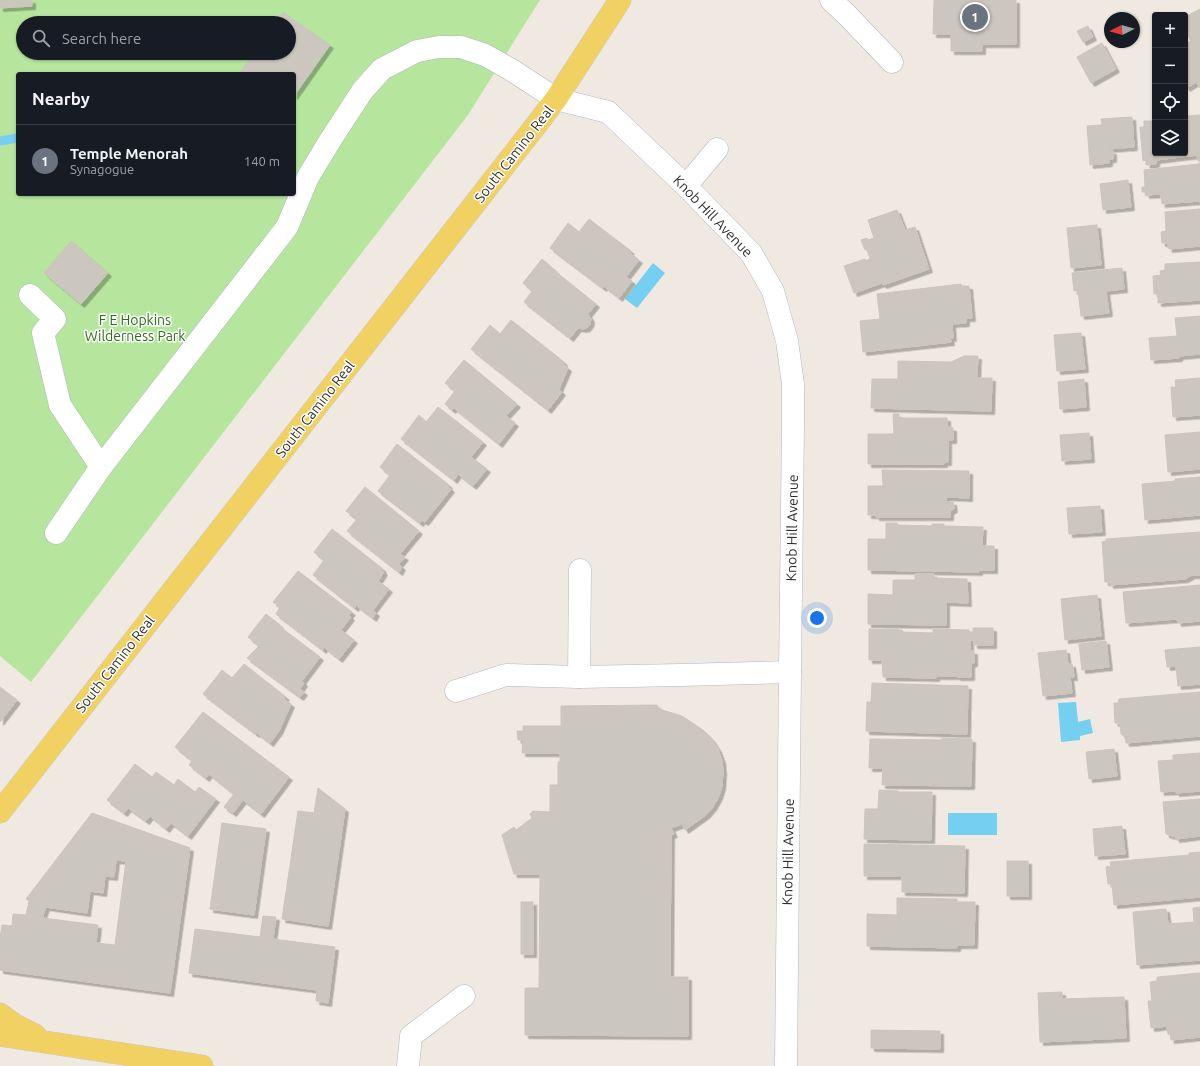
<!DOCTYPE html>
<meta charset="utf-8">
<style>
body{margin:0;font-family:Ubuntu,sans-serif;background:#242831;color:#f1f3f6}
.controls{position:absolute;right:12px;top:12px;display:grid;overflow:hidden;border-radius:4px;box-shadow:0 1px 3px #0004}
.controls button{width:36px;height:36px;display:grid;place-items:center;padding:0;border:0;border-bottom:1px solid #363941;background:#171b24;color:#f1f3f6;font:20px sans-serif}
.compass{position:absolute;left:1104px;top:12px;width:36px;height:36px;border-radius:50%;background:#171b24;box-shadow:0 1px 3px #0004;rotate:265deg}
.you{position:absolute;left:817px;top:618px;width:14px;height:14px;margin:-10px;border:3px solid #fff;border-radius:50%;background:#1a73e8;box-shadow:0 0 0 6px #1a73e833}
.badge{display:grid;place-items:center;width:26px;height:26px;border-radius:50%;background:#1a73e8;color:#fff;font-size:13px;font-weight:700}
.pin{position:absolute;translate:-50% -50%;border:2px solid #fff;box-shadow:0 1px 4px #0006}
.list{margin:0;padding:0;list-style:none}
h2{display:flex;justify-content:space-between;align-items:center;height:52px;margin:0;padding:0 16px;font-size:17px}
h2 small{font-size:13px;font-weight:400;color:#9ea1a6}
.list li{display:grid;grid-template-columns:26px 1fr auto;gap:12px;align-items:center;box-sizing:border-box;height:72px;padding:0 16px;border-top:1px solid #363941}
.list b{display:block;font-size:15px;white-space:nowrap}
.list p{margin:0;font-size:13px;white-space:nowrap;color:#9ea1a6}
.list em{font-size:13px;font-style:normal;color:#9ea1a6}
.icon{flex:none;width:22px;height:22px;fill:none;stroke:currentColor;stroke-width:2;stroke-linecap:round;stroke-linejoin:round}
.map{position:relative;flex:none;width:1200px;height:1066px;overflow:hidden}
.search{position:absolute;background:#171b24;box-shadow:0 1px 3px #0004;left:16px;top:16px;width:280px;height:44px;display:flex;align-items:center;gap:10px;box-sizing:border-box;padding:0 14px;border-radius:22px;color:#9ea1a6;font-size:15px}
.panel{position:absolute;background:#171b24;box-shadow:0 1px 3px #0004;left:16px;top:72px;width:280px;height:124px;border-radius:4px}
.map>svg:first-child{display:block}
.green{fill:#b6e59e;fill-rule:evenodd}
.water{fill:#75cff0}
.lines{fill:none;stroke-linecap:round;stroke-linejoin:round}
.stream{stroke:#75cff0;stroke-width:9}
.building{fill:#cbc7bf;stroke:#cbc5ba;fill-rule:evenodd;filter:url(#shadow)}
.minor-casing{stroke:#b4b7c1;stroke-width:23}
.major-casing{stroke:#c9c9c9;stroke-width:23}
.minor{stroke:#fff;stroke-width:22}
.major{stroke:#f2d163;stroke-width:22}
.labels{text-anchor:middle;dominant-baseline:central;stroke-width:3;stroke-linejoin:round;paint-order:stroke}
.street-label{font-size:14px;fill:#2e2e2e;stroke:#fff}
.park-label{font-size:14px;fill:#2c6e1b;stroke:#fff}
</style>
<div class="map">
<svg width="1200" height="1066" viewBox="0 0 1200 1066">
<defs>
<filter id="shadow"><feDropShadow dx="3.5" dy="3.5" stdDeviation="0" flood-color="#0004"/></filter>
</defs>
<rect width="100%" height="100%" fill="#efe9e1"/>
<!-- green -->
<path class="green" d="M0,0H540L468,115L31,682L0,656ZM23,23H289V53H23ZM18,74H294V194H18Z"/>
<!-- water -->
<g class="water">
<path d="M653,263L665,273L637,308L625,299Z"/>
<path d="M1076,702L1078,722L1090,719L1093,733L1080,736V740L1061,742L1058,703Z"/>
<rect x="948" y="813" width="49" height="22"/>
</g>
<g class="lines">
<!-- stream -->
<path class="stream" d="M0,141L18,138"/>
</g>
<!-- building -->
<g class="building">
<path d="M0,0H32V6L0,8Z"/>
<path d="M934,0H1016V44H982V51H951V34H933Z"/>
<path d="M1200,9V88L1196,82L1187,88L1185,85V44L1191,41L1185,30V17Z"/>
<path d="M283,12L330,45L294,96V74H239L254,53H289V23H275Z"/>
<path d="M1088,26L1093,37L1083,42L1077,31Z"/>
<path d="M1102,43L1116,69L1091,83L1077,57Z"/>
<path d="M1200,115V161H1198L1197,155L1156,160V164L1147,165L1146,160L1143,161L1140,127H1144V121H1153L1154,125H1155V153H1185L1186,116Z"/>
<path d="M1132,117L1134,147L1108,149V151H1113V159H1109V163L1090,165L1087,126L1102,125L1101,119Z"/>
<path d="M1199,163H1200V203L1199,201L1162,204L1161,194L1146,195V192H1142V187H1145L1144,170L1199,164Z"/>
<path d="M1128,180L1131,207L1103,210L1100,184Z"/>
<path d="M1200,209V246L1169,249L1168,243H1162L1161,232L1166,231L1165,212Z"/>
<path d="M897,210L905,230L915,227L929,269L883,285L882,283L854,293L844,266L865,259V261L870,259L867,249L865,250L861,240L867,238L868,240L874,238L868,220Z"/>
<path d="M589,219L631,251L629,252L639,260L626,277L632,281L619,298L604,286L603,288L550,248L568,223L579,232Z"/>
<path d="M1097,225L1101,265L1071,268L1067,228Z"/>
<path d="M71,241L108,273L81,304L44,273Z"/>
<path d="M542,259L556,271V272L596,304L588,314L591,319L590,324L587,328L583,329L578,328L570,338L524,302L532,291L523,283Z"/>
<path d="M1200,262V300L1158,303V294H1154L1153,276L1161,275L1160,271L1165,270V264Z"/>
<path d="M1122,268L1124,289L1106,291L1109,313L1081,316L1078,290L1074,291L1072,273Z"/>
<path d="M961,284V286H969L972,318H966V323L952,324L953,338H950L951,342L863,352L860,321L880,319L877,294Z"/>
<path d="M1200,316V354L1179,356V358L1151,360L1149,338L1177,336L1175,318Z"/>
<path d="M511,320L564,362L563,364L568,368L559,389L562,392L548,410L471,349L490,325L500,334Z"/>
<path d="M1081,333L1085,369L1057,371L1054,335Z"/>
<path d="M964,356H978L977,378H992L991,411L871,408L872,379H898V361L951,362Z"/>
<path d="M464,360L517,404L506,416L515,423L499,444L454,408L452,410L445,404L455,391L445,383Z"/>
<path d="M1200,378V415L1173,417L1171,387H1176L1175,380Z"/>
<path d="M1084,379L1086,407L1060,409L1058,382Z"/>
<path d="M438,407L483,442L471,457L487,469L473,486L458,474L454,480L401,439L419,415L426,422Z"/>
<path d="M893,414H899V418H947V427L953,428V440H948V462H944V464H868V434H894Z"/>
<path d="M1200,432V469L1168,472L1165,435Z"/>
<path d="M1089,433L1091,459L1062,461L1060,435Z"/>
<path d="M397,444L449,485L448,486L451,489L425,522L422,520L420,523L378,491L390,475L380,467Z"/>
<path d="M882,470L969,471V498L946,497V502H953L954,509L950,511V517H876V515H868V486H883Z"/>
<path d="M1200,477V515L1145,520L1142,484L1175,481V479Z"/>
<path d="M365,487L419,531L400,554L405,557L399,564L402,567L399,572L347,531L357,519L346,511Z"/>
<path d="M1100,506L1102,532L1069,534L1067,508Z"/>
<path d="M886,523H897L898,525L932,526V524H944V526L983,527L982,546H994V570H979V572L868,570V539H886Z"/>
<path d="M332,529L383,569L382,570L384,572L378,581L389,589L373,610L376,613L373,618L356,605L355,608L313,575L324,560L314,552Z"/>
<path d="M1200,532V575H1192L1185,579L1110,585V582H1105L1102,542L1106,541V539Z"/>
<path d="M298,571L352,612L349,615L351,617L341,630L354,640L339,659L324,647L323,650L276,614L280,607L273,602Z"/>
<path d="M915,574H934V578L967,579L968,603L946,602V625L868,624V594L893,595V580H915Z"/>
<path d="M1200,585V621L1178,623L1177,619L1126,623L1123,592Z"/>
<path d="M1097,595L1101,636L1065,640L1061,599Z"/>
<path d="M266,614L280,625L279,626L320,657L302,681L304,683L300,689L304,692L300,697L247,658L259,646L248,637Z"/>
<path d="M973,628H993V645H974V640H970V651H974V663L971,664V677H957V676H936V678L883,677L882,660H869V629L902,630L903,632L933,633V629L969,630V632H973Z"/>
<path d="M1106,641L1109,667L1082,670L1079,644Z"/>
<path d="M1200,647V684L1178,686L1176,666L1167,667L1165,650Z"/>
<path d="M1066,650L1068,664H1072L1074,677H1070L1072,693L1043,696L1038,653Z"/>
<path d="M244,664L286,697L284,699L291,704L279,731L270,743L257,733L256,734L203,694L222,670L232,678Z"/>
<path d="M872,683L968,686L967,734L866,731L867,702H871Z"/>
<path d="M0,687L17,700L0,722Z"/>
<path d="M1200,692V736L1126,743L1125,737L1121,734L1120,723H1115L1114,703H1118L1119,699Z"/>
<path d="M657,705L659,709L682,716L703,730L711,738L718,749L722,760L723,771L722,786L719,796L713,807L706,815L685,830L682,824L671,828L674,834L671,835L670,977H688V1036L525,1035V988H539L540,874H514L502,835L514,827L516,830L532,818L530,814L533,811L550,812V785H558V762H560V753H522L523,740H518L517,731H523V726H561V706Z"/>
<path d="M203,712L289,777L261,814L243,800L233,813L224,807L234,794L209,774L206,778L189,765L192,761L175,747Z"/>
<path d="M942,738L972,739L971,786L882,785L883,768H869L870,739L942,740Z"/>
<path d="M1114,749L1117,776L1089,779L1086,752Z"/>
<path d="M1200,753V791L1176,793V791L1161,792L1158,761L1173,760V755Z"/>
<path d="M135,764L152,777L156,772L174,785L178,779L195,792L199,787L216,799L188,836L171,823L166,829L150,816L146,821L128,808L124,813L107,800Z"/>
<path d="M318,788L345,809L328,926L282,919L298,811L314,813Z"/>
<path d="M879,790L898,791V792H932L931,840L864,839L865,809H878Z"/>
<path d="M1200,799V836L1176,839V837L1166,834L1163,802Z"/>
<path d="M92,813L190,848L170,993L0,970V938L2,925L12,926L13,914L26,915L29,901L26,899ZM116,860L126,861L115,945L96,943L98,925L42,918L46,907L87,913L90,891L103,893L105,876L114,877Z"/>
<path d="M222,823L266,829L254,915L210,909Z"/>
<path d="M1122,826L1125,854L1095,856L1093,829Z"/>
<path d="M864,844L965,846L964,893L902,892V876H864Z"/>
<path d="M1200,852V897L1114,905L1112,884H1108L1106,867L1111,866L1110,862L1189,855V853Z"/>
<rect x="1007" y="861" width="21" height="35"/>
<path d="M897,898L957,899V902H975L974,945H957V948L867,946V914L897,915Z"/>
<rect x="521" y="902" width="12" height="52"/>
<path d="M1200,907V960L1137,965L1133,912L1166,909L1168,924L1194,922L1193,908Z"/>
<path d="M263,916L276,917L273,939L335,947L328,1003L316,1001L317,990L189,973L195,929L260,937Z"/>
<path d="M1200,973V1037L1171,1040L1170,1034H1168L1167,1026L1151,1028L1148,1001H1152L1150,982L1157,981V977Z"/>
<path d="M1062,992V999L1124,997L1126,1038L1040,1042L1038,993Z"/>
<path d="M871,1030L940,1031V1049L871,1048Z"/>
</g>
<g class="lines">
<!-- minor casing -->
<g class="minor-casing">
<g id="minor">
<path d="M831,0L847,15L892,62"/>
<path d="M686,186L717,149"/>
<path d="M30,295L55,319L43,333L60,405L101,467"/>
<path d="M56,533L101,467L287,227L308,177L331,139L363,90L382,69L417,51L439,47H461L485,55L510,69L556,99L608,112L686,186L751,253L773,291L787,341L793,384V426L790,672L786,1066"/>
<path d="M579,677L580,570"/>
<path d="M456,691L506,675L579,677L681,675L790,672"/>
<path d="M408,1066L411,1036L464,996"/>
</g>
</g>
<!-- major casing -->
<g class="major-casing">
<g id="major">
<path d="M0,812L530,133L556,99L620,0"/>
<path d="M0,1014L15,1025L35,1035"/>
<path d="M0,1035L202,1066"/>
</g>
</g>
<!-- minor -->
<use href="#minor" class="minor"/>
<!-- major -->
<use href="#major" class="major"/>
</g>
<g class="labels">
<!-- street labels -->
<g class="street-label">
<text transform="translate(514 154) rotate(-52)">South Camino Real</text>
<text transform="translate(713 216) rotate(46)">Knob Hill Avenue</text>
<text transform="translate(315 409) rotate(-52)">South Camino Real</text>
<text transform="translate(792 528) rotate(-89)">Knob Hill Avenue</text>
<text transform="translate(115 664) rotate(-52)">South Camino Real</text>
<text transform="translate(788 852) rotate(-89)">Knob Hill Avenue</text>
</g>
<!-- park labels -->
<g class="park-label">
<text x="135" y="320">F E Hopkins<tspan x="135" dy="16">Wilderness Park</tspan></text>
</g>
</g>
</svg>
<div class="controls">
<button>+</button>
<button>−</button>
<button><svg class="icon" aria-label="locate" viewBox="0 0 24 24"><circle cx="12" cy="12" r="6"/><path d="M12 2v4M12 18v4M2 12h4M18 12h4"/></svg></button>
<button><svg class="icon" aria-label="layers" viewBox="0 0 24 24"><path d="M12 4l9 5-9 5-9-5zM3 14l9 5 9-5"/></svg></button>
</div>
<svg class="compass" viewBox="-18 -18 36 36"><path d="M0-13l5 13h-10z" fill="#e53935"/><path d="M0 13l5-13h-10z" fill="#9ea1a6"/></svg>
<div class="you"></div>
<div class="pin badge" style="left:975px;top:17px;background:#6b7280">1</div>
<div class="search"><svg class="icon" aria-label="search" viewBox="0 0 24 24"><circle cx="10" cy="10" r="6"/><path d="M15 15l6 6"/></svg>Search here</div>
<section class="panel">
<h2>Nearby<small></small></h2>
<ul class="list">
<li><span class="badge" style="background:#6b7280">1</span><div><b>Temple Menorah</b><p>Synagogue</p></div><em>140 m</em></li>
</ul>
</section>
</div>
